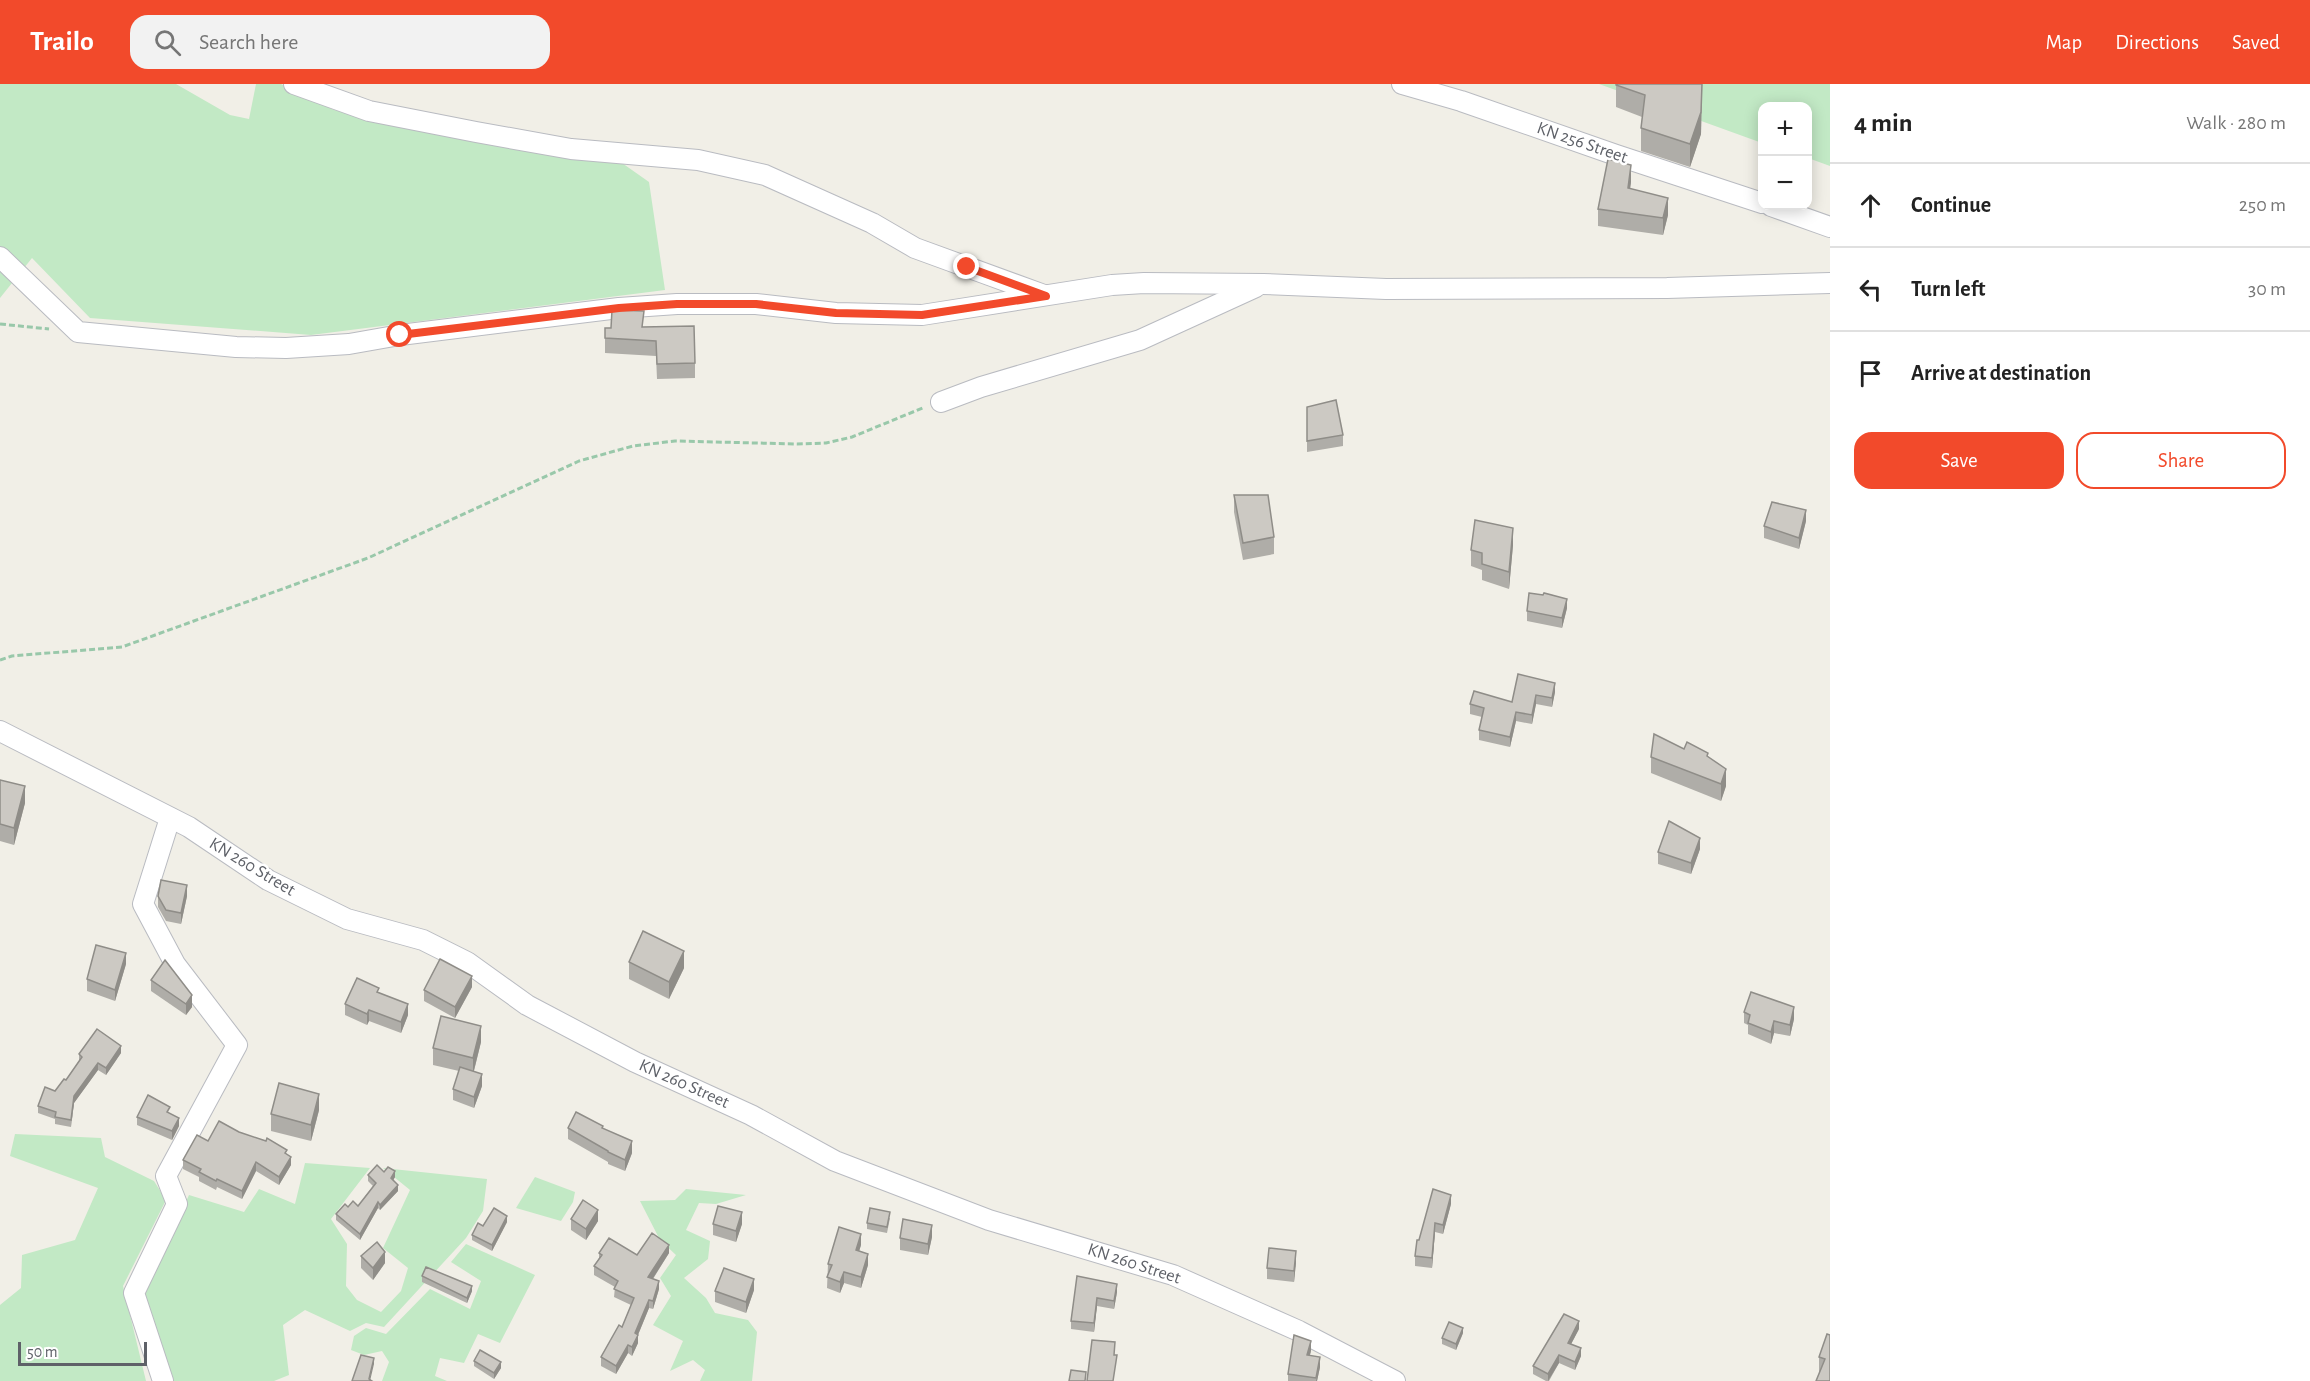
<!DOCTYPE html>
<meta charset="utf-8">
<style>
body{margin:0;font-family:"Alegreya Sans",sans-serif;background:#f2f2f2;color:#222}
.controls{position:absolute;right:18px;top:18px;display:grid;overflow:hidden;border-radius:12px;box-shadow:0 3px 15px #0003}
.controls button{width:54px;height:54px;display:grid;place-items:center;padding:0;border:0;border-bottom:2px solid #e0e0e0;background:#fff;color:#222;font:30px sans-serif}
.scale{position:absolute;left:18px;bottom:15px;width:129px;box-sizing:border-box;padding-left:6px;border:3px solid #5e6168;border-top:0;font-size:16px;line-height:21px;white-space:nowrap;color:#5e6168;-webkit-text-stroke:4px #fff;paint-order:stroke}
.stop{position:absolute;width:18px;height:18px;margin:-14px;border:4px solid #f24a2b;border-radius:50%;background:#fff}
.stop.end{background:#f24a2b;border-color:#fff;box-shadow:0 2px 6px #0008}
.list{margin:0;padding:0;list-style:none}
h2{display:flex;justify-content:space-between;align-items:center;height:78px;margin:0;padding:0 24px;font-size:26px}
h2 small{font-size:20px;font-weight:400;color:#767676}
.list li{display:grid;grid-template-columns:39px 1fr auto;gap:18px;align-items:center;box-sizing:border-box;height:84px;padding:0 24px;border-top:2px solid #e0e0e0}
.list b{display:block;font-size:22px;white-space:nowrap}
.list em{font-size:20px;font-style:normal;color:#767676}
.actions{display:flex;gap:12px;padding:18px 24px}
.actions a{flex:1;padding:14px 0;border:2px solid #f24a2b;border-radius:18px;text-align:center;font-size:21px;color:#f24a2b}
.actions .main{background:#f24a2b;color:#fff}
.icon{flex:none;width:33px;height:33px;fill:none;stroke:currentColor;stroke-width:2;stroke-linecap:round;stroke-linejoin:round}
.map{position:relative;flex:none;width:1830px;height:1297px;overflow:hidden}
header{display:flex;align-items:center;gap:36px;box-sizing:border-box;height:84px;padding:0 30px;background:#f24a2b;color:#fff}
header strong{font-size:28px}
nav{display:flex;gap:33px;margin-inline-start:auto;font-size:21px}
.search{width:420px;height:54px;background:#f2f2f2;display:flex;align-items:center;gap:15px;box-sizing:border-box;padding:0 21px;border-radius:18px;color:#767676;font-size:22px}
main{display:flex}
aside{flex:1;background:#fff}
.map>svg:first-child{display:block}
.green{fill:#c2e9c5}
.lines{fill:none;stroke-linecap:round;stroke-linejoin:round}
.minor-casing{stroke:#b9bbc1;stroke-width:22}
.path{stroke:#99c8aa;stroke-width:3;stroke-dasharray:6 3;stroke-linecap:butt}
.minor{stroke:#fff;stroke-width:20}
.wall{fill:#afada8}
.shaded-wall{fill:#8f8d88}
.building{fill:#ccc9c3;stroke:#8f8d88;stroke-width:1.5}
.route{stroke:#f24a2b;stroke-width:8}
.labels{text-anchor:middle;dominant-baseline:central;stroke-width:5;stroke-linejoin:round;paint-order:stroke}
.street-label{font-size:18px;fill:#5e6168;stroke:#fff}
</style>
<header>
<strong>Trailo</strong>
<div class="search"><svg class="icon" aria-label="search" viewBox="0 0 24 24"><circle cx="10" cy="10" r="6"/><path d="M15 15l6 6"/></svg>Search here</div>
<nav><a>Map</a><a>Directions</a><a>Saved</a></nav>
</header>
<main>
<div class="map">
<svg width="1830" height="1297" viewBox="0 0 1830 1297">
<rect width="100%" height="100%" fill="#f1efe7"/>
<!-- green -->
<g class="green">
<path d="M0,0H176L230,31L249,35L256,0H281L334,26L622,79L649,98L665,206L311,251L90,234L32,174L0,214Z"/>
<path d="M1599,0H1830V82L1808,74V22H1762V59Z"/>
<path d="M15,1050L101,1054L105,1073L154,1097L166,1116L123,1202L146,1297H0V1221L21,1204L22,1171L75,1156L98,1104L10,1072Z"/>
<path d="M305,1079L370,1084L331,1135L347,1160L346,1202L357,1216L381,1228L401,1207L408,1184L383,1164L410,1106L383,1084L487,1095L483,1127L466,1154L384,1243L366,1239L350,1247L305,1226L283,1241L289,1291L274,1297H172L144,1210L189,1111L244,1128L259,1105L295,1120Z"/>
<path d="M535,1093L575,1108L573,1118L561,1137L516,1124Z"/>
<path d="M686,1105L746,1111L716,1120L699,1119L686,1146L710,1157L708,1175L684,1194L706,1214L715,1229L748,1236L757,1248L752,1297H700L705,1286L693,1276L670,1287L683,1257L653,1241L671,1212L660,1194L676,1171L660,1156L640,1117L675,1116Z"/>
<path d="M466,1160L535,1191L500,1259L478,1250L464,1279L440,1274L435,1292L447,1297H382L389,1278L382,1267L364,1271L351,1266L354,1252L366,1244L386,1250L430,1205L470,1225L481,1197L451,1178Z"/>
</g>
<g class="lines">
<!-- minor casing -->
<g class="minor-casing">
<g id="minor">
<path d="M294,0L369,27L476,48L571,65L698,76L765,91L872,139L915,164L1044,211"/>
<path d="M1402,0L1461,17L1616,71L1762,119"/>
<path d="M1771,122L1830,143"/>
<path d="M0,173L78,248L236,263L286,264L349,260L400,251L619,224L677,220H756L836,229L922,231L1112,201L1144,199L1263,200L1386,205L1667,204L1830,199"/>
<path d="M941,318L981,303L1140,256L1256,203"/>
<path d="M0,647L189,743L268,796L347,835L423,856L467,878L527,921L635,978L751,1031L835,1077L989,1136L1173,1191L1299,1247L1395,1297"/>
<path d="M163,1297L134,1209L177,1120L166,1092L237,961L175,880L143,820L170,734"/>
</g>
</g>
<!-- path -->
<g class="path">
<path d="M0,240L49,245"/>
<path d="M0,576L12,572L122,563L368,474L579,377L633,362L675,357L797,360L826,359L852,353L925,323"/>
</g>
<!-- minor -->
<use href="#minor" class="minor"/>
</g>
<!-- wall -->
<g class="wall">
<path d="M1702,0L1701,50L1690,83L1641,67V44L1642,33L1616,23V1Z"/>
<path d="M1631,98L1630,104L1668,131L1663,151L1598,142V125Z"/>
<path d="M643,243L695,279V294L657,295L656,272L605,269V244Z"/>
<path d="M1307,323L1343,351V362L1307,368Z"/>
<path d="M1234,411L1274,453V470L1243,476L1234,428Z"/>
<path d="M1806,437L1799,465L1764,454V442Z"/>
<path d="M1513,461L1509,505L1482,496V486L1471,482V466Z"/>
<path d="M1567,524L1562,544L1527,537V527Z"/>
<path d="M1518,590L1555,608L1552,623L1536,620L1532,640L1516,637L1510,663L1479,656V646L1482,633L1470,630V620L1512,618Z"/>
<path d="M1684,665L1708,672L1726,702L1721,717L1651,689V673Z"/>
<path d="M0,696L25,719L14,761L0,757Z"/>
<path d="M1700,765L1691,790L1658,780V768Z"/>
<path d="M158,812H187L181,840L166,837L158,823Z"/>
<path d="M629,878L684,884L669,915L629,895Z"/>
<path d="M126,880L115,917L87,907V895Z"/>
<path d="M151,896L192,923L186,931L151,907Z"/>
<path d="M472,903L455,934L424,917V906Z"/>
<path d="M379,909L408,931L401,949L369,937L367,941L345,931V920Z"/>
<path d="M1744,928L1794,935L1790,952L1774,949L1771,960L1748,950V941L1744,939Z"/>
<path d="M481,958L474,987L482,1002L474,1024L453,1016V1005L459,987L433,981V964Z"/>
<path d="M121,969L106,991L98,986L74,1019L71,1043L55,1040V1035L38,1029V1022L55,1007L66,996L79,977V970Z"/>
<path d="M319,1026L311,1057L271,1047V1030Z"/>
<path d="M170,1029L179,1042L172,1056L137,1041V1033Z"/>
<path d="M568,1044L603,1045L632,1069L625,1087L608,1080V1078L568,1055Z"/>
<path d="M239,1048L287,1070L291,1081L279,1101L256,1087L242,1115L217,1103L216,1106L199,1097V1093L183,1085V1076L208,1057Z"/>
<path d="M384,1088L395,1093L393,1096L398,1107L380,1126L378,1124L360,1156L336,1136V1130L348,1123L358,1122L373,1102L368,1097V1091Z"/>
<path d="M1451,1120L1443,1150L1435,1148L1432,1184L1415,1182V1172L1419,1156Z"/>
<path d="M890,1134L887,1149L867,1145V1139Z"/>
<path d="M571,1135L598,1137L586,1156L571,1146Z"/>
<path d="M507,1138L492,1167L472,1156V1151L483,1142Z"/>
<path d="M713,1140H742L736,1158L713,1151Z"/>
<path d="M932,1153L928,1171L900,1166V1154Z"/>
<path d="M861,1161L859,1167L868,1181L861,1204L844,1199L840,1209L827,1204L828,1180Z"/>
<path d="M599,1169L637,1171L669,1169L653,1195L659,1205L653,1225L649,1224L638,1251V1259L632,1272L628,1269L616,1290L601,1282V1273L622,1243L631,1221L614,1213L615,1203L594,1191V1182L599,1174Z"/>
<path d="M361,1172L385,1179L373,1196L361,1184Z"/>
<path d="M1296,1178L1294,1198L1267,1195V1184Z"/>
<path d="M422,1192L472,1207L467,1219L422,1198Z"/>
<path d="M1077,1192L1117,1208L1114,1225L1097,1222L1094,1248L1071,1245V1237Z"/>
<path d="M754,1206L746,1229L715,1218V1207Z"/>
<path d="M1579,1245L1571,1260L1581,1272L1575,1286L1559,1279L1549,1297H1546L1533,1290V1282Z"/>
<path d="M1463,1249L1456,1266L1442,1260V1254Z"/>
<path d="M1827,1250L1830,1297L1819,1288V1273Z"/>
<path d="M1311,1267L1310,1271L1320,1283L1317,1297H1288V1290Z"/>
<path d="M474,1277L501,1284L494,1295L474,1282Z"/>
</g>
<!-- shaded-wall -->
<g class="shaded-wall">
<path d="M1702,0L1701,50L1690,83V60Z"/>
<path d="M1631,81V98L1628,120V104Z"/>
<path d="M1668,114V131L1663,151V134Z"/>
<path d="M1806,426V437L1799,465V454Z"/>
<path d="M1513,444V461L1509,505V488Z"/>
<path d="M1567,515V524L1562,544V534Z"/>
<path d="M1555,599V608L1552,623V614Z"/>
<path d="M1536,611V620L1532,640V631Z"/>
<path d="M1516,628V637L1510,663V653Z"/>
<path d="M1726,685V702L1721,717V700Z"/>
<path d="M25,702V719L14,761V744Z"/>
<path d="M1700,754V765L1691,790V779Z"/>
<path d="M187,801V812L181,840V829Z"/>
<path d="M684,867V884L669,915V898Z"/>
<path d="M126,869V880L115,917V906Z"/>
<path d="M472,892V903L455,934V923Z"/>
<path d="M192,911V923L186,931V920Z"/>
<path d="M408,920V931L401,949V938Z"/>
<path d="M1794,923V935L1790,952V941Z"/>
<path d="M369,926V937L367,941V930Z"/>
<path d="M1774,937V949L1771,960V948Z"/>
<path d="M481,942V958L473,990V974Z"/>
<path d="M121,962V969L106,991V984Z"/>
<path d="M98,979V986L74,1019L71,1043L74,1012Z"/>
<path d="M482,990V1002L474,1024V1013Z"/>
<path d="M319,1010V1026L311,1057V1041Z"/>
<path d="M179,1034V1042L172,1056V1047Z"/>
<path d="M632,1057V1069L625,1087V1076Z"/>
<path d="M291,1073V1081L279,1101V1093Z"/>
<path d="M256,1078V1087L242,1115V1107Z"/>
<path d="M395,1087V1093L391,1100V1094Z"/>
<path d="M398,1101V1107L380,1126V1121Z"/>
<path d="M1451,1111V1120L1443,1150V1141Z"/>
<path d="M378,1118V1124L360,1156V1150Z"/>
<path d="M598,1126V1137L586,1156V1145Z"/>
<path d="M742,1128V1140L736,1158V1147Z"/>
<path d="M507,1132V1138L492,1167V1161Z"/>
<path d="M1435,1139V1148L1432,1184V1174Z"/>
<path d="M932,1141V1153L928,1171V1160Z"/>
<path d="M861,1150V1161L856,1177V1166Z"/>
<path d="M669,1161V1169L648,1202V1193Z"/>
<path d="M1296,1167V1178L1294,1198V1187Z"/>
<path d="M385,1168V1179L373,1196V1184Z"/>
<path d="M868,1170V1181L861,1204V1193Z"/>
<path d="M844,1188V1199L840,1209V1198Z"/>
<path d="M754,1195V1206L746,1229V1218Z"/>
<path d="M659,1197V1205L653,1225V1217Z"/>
<path d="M1117,1200V1208L1114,1225V1217Z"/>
<path d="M472,1202V1207L467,1219V1214Z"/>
<path d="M1097,1214V1222L1094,1248V1239Z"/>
<path d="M649,1216V1224L635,1258V1249Z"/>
<path d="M1579,1237V1245L1568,1266V1259Z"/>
<path d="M1463,1244V1249L1456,1266V1260Z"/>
<path d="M638,1251V1259L632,1272V1263Z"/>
<path d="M1311,1257V1267L1307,1280V1271Z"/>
<path d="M628,1261V1269L616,1290V1282Z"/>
<path d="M1581,1264V1272L1575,1286V1278Z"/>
<path d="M1559,1271V1279L1548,1297V1290Z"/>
<path d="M1320,1273V1283L1317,1297H1316Z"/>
<path d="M374,1274V1280L370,1297H369Z"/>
<path d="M501,1278V1284L494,1295V1289Z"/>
</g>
<!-- building -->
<g class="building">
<path d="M1616,0H1702L1701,28L1690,60L1641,44L1645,11L1616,1Z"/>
<path d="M1608,75L1631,81L1628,104L1668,114L1663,134L1598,125Z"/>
<path d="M612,226L644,227L642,243L694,242L695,279L657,280L656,257L605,254V244H611Z"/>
<path d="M1336,316L1343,351L1307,357V323Z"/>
<path d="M1234,411H1268L1274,453L1243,459Z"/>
<path d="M1772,418L1806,426L1799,454L1764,442Z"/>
<path d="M1475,436L1513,444L1509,488L1482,480V469L1471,466Z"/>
<path d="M1529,509L1543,511L1544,509L1567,515L1562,534L1527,527Z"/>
<path d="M1518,590L1555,599L1552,614L1536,611L1532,631L1516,628L1510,653L1479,646L1484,624L1470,620L1474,607L1512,618Z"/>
<path d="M1654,650L1684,665L1687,658L1708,669L1707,672L1726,685L1721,700L1651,673Z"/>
<path d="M0,696L25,702L14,744L0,740Z"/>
<path d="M1669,737L1700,754L1691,779L1658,768Z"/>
<path d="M161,796L187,801L181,829L166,826L158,812Z"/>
<path d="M643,847L684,867L669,898L629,878Z"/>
<path d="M96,861L126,869L115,906L87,895Z"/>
<path d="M440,875L472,892L455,923L424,906Z"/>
<path d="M165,876L192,911L186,920L151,896Z"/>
<path d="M357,894L379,904L377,908L408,920L401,938L369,926L367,930L345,920Z"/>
<path d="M1751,908L1794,923L1790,941L1774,937L1771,948L1748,939L1750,931L1744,928Z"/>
<path d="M441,932L481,942L473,974L433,964Z"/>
<path d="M97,945L121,962L106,984L98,979L74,1012L71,1036L55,1033L56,1028L38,1022L45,1003L55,1007L64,995L66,996L82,973L79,970Z"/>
<path d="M460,983L482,990L474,1013L453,1005Z"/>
<path d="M279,999L319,1010L311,1041L271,1030Z"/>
<path d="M148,1011L170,1023L167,1028L179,1034L172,1047L137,1033Z"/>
<path d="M576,1028L603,1042L602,1044L632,1057L625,1076L608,1068V1067L568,1044Z"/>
<path d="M219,1037L239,1048L266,1057L267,1054L287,1066L285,1069L291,1073L279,1093L256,1078L242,1107L217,1095L216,1097L199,1088L201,1085L183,1076L197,1051L208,1057Z"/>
<path d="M377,1081L384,1088L388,1083L395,1087L391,1094L398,1101L380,1121L378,1118L360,1150L336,1130L345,1120L348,1123L353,1117L358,1122L376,1099L368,1091Z"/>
<path d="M1433,1105L1451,1111L1443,1141L1435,1139L1432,1174L1415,1172L1417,1156H1419Z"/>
<path d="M583,1116L598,1126L586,1145L571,1135Z"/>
<path d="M718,1122L742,1128L736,1147L713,1140Z"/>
<path d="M494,1124L507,1132L492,1161L472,1151L478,1139L483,1142Z"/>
<path d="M870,1124L890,1128L887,1143L867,1139Z"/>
<path d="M903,1135L932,1141L928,1160L900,1154Z"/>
<path d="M839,1143L861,1150L856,1166L868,1170L861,1193L844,1188L840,1198L827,1193L832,1181L828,1180Z"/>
<path d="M652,1149L669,1161L648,1193L659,1197L653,1217L649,1216L635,1249L638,1251L632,1263L628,1261L616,1282L601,1273L619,1241L622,1243L634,1214L614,1205L618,1197L594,1182L602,1171L599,1169L609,1154L637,1171Z"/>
<path d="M377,1158L385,1168L373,1184L361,1172Z"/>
<path d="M1269,1164L1296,1167L1294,1187L1267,1184Z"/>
<path d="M426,1183L472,1202L467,1214L422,1192Z"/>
<path d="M724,1184L754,1195L746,1218L715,1207Z"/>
<path d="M1077,1192L1117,1200L1114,1217L1097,1214L1094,1239L1071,1237Z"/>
<path d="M1564,1230L1579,1237L1568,1259L1581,1264L1575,1278L1559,1271L1548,1290L1533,1282Z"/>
<path d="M1449,1238L1463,1244L1456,1260L1442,1254Z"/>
<path d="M1827,1250L1830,1251V1297H1816L1825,1275L1819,1273Z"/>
<path d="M1294,1251L1311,1257L1307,1271L1320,1273L1316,1294L1288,1290Z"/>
<path d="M1092,1256L1115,1258L1114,1271H1117L1113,1297H1087Z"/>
<path d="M480,1266L501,1278L494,1289L474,1277Z"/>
<path d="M361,1271L374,1274L369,1295L372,1297H352Z"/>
<path d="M1071,1286L1086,1288L1085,1297H1069Z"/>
</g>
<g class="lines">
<!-- route -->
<path class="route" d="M400,251L619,224L677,220H756L836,229L922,231L1046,212L967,183"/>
</g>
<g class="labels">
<!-- street labels -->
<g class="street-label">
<text transform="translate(1582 59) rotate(19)">KN 256 Street</text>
<text transform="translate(252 783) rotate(31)">KN 260 Street</text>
<text transform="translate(684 1000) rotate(24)">KN 260 Street</text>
<text transform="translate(1134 1180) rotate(18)">KN 260 Street</text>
</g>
</g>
</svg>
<div class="controls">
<button>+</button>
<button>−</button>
</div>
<div class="scale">50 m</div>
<div class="stop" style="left:400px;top:251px"></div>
<div class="stop end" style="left:967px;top:183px"></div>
</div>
<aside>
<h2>4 min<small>Walk · 280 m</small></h2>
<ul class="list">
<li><svg class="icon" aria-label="ahead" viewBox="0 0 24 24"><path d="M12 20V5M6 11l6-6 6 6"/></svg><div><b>Continue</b></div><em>250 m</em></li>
<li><svg class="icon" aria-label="left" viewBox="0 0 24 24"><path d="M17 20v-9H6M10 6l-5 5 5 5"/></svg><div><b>Turn left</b></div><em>30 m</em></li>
<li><svg class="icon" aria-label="arrive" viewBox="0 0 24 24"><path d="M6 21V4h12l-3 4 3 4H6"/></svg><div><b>Arrive at destination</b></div></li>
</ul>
<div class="actions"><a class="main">Save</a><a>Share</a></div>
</aside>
</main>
